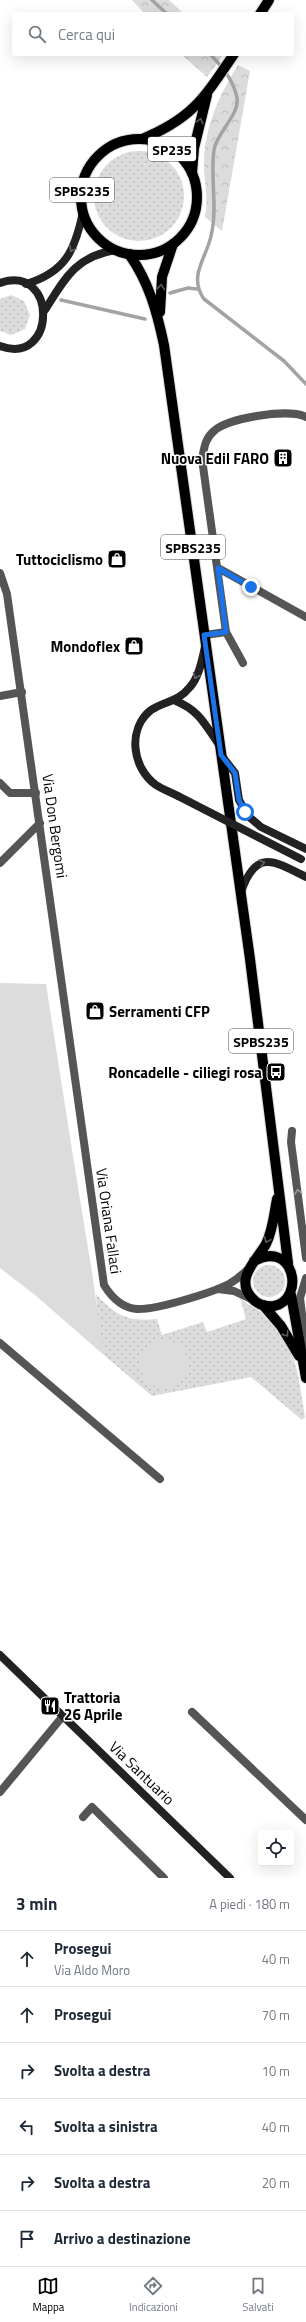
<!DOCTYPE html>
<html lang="it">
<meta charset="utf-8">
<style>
body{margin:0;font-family:"Titillium Web",sans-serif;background:#f6f6f7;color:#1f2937}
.controls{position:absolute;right:12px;bottom:12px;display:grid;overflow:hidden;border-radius:4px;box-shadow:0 4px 16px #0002}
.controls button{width:36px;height:36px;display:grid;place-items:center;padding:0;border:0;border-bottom:1px solid #e0e1e3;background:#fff;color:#1f2937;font:20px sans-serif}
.stop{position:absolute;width:12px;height:12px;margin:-9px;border:3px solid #1a73e8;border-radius:50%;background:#fff}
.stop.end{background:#1a73e8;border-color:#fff;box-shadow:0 1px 4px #0008}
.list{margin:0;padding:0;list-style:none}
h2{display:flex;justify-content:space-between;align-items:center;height:52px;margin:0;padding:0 16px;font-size:17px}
h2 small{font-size:13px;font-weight:400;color:#747a83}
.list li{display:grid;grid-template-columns:26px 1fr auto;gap:12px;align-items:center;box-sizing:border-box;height:56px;padding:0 16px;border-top:1px solid #e0e1e3}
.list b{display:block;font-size:15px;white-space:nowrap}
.list p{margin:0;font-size:13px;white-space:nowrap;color:#747a83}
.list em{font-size:13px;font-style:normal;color:#747a83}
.icon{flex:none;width:22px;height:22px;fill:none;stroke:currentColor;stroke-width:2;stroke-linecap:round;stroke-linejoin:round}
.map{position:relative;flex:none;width:306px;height:1878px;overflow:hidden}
.search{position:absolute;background:#fff;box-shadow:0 4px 16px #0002;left:12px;right:12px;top:12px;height:44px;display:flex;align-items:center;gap:10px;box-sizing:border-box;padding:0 14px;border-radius:4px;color:#747a83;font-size:15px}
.sheet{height:388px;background:#fff}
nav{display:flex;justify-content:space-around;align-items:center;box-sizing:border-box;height:56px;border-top:1px solid #e0e1e3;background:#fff;font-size:11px;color:#747a83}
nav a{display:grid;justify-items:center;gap:2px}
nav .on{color:#000}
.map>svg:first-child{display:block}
.grass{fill:url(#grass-dots)}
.forest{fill:url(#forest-crowns)}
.garden{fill:#dcdcdc}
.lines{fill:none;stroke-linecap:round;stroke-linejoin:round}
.stream{stroke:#a3a3a3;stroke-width:3.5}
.primary-casing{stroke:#dbdbdb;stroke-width:12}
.street{stroke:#555;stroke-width:8}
.secondary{stroke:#222;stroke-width:8}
.primary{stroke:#000;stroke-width:10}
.secondary-bridge{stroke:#222;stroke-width:8}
.oneway{stroke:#595959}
.oneway2{stroke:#646464}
.oneway3{stroke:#999}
.route{stroke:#1a73e8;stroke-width:5}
.labels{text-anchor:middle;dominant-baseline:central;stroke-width:3;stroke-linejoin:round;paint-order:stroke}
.shield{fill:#fff;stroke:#4c4c4c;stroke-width:1}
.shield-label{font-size:14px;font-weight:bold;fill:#000}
.poi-label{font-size:15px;font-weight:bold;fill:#000;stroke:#fff;text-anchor:end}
.street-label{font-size:15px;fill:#000;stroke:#fff}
</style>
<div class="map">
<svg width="306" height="1878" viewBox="0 0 306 1878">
<defs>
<pattern id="grass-dots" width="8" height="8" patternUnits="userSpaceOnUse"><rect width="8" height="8" fill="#dcdcdc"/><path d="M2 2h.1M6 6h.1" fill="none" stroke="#bbb" stroke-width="1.8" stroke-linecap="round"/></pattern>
<pattern id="forest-crowns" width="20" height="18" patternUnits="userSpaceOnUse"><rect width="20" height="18" fill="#dcdcdc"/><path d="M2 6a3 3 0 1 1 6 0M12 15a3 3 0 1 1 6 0" fill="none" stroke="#bbb"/></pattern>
</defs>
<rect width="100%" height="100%" fill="#fff"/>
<!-- grass -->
<g class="grass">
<circle cx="139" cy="196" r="45"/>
<path d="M11,295L24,301L30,315L25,329L11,335L0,331V299Z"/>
<circle cx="269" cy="1281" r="16"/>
<path d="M96,1294C115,1315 127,1322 157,1319L162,1335L203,1322L207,1332L246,1319L240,1298C248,1305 257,1309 265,1315C297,1340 299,1381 305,1417L302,1420L251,1377L152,1396L105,1356L98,1325Z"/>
</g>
<!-- forest -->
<g class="forest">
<path d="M132,0H169L184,14H145Z"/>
<path d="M181,54H224L207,77Z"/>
<path d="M238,65L250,71L222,231L205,217C209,198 204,183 204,165C203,131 220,93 238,65Z"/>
</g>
<!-- garden -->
<g class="garden">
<path d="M0,983L46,984C60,1074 74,1164 89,1254C95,1288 98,1323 105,1356L35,1295L0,1268Z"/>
<circle cx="164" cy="1364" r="24"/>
</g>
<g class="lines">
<!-- stream -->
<g class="stream">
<path d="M152,0L167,14"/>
<path d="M210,54C222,66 234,81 237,98C240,114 216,134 214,150C210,178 218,208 211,236C206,259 188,276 204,299L284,361L306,384"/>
<path d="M170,293L188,288L197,289"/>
<path d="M61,300L145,319"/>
</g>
<!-- primary casing -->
<g class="primary-casing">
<g id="primary">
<path d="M260,14L269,0"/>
<path d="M142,139C193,118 204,98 234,54"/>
<circle cx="139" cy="197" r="58"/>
<path d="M192,173L194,148L207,95"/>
<path d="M129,254C149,282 157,312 164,345L250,959L288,1263"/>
<path d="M160,312L162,277L173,244"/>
<path d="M254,1261C294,1239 306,1299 274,1306C265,1307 257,1304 252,1298C234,1279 257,1260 266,1244C273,1230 274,1214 277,1199"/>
<path d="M291,1295L306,1378"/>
<path d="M263,1305L281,1326L299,1356"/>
</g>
</g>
<!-- street -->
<g class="street">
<path d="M218,568L306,617"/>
<path d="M0,573L7,594L104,1285C112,1298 122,1308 137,1309C156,1310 211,1293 229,1284C236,1280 242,1275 248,1269"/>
<path d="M205,635L226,632"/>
<path d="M243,663L226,632L202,459C204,449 205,438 214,431C228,418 288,408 306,417"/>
<path d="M0,696L22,692"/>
<path d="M0,783L10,793H36"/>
<path d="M0,863L40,823"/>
<path d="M292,1131L291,1142L306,1258"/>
<path d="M306,1278L300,1298L306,1347"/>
<path d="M218,1289L234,1291L253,1300"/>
<path d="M0,1343L160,1479"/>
<path d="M192,1712L306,1820"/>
<path d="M0,1792L63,1716"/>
<path d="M83,1817L92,1807L164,1878"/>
</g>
<!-- secondary -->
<g class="secondary">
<path d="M0,283C58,263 57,367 0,346"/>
<path d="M26,284C66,272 75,250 83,212"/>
<path d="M45,310C65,278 76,256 116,250"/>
<path d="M176,701C200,711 205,725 220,746"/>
<path d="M221,755L235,773L239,800L248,816L261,827L306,849"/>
<path d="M178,796C170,792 162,789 156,785C132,768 127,729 151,710C166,700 177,703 190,687C199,677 202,660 205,647"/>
<path d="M241,892C256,849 273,860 306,877"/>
<path d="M0,1655L230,1878"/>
</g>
<!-- primary -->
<use href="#primary" class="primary"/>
<!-- secondary-bridge -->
<path class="secondary-bridge" d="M178,796L301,859"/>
</g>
<!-- one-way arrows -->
<defs><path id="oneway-chevron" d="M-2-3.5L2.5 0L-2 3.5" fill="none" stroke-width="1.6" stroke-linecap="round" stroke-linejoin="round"/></defs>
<g class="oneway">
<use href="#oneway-chevron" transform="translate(200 121) rotate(-76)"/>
<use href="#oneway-chevron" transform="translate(161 287) rotate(-84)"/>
<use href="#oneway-chevron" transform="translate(267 1240) rotate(114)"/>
<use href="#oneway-chevron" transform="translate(286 1334) rotate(55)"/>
</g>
<g class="oneway2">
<use href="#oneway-chevron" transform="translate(72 249) rotate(118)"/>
<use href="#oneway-chevron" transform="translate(196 676) rotate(113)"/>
<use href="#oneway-chevron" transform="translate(262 863) rotate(-16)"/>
</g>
<use class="oneway3" href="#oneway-chevron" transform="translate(298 1192) rotate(-97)"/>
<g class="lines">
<!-- route -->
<path class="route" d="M245,812L239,800L235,773L221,755L204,635L226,632L218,568L251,587"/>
</g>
<!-- icons -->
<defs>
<g id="building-square" transform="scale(1)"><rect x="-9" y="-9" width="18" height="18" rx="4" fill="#000" stroke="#fff"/><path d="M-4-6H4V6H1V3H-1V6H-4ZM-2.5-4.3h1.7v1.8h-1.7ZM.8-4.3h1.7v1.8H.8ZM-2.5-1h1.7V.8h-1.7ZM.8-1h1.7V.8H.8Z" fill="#fff"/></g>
<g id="shop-square" transform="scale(1)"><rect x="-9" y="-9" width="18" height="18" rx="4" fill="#000" stroke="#fff"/><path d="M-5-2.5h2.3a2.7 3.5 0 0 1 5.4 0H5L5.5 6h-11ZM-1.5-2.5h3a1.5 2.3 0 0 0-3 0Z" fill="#fff"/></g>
<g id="bus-square" transform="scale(1)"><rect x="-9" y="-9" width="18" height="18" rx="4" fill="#000" stroke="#fff"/><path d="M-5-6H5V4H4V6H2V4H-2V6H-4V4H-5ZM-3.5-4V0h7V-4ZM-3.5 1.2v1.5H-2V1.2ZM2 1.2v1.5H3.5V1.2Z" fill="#fff"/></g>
<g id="restaurant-square" transform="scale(1)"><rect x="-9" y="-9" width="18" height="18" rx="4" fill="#000" stroke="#fff"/><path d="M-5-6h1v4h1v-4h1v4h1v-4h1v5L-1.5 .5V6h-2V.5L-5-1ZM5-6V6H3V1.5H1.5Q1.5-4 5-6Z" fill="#fff"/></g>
</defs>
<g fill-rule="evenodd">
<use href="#building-square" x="283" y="458"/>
<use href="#shop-square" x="117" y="559"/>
<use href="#shop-square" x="134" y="646"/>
<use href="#shop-square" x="95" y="1011"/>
<use href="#bus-square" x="276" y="1072"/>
<use href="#restaurant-square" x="50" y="1706"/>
</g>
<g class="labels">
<!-- shield labels -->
<g class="shield">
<rect x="148" y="137" width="48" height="24" rx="3"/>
<rect x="50" y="178" width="64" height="24" rx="3"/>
<rect x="161" y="535" width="64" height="24" rx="3"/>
<rect x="229" y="1029" width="64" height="24" rx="3"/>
</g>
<g class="shield-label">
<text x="172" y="149">SP235</text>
<text x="82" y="190">SPBS235</text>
<text x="193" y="547">SPBS235</text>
<text x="261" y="1041">SPBS235</text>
</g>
<!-- poi labels -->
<g class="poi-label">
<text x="269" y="458">Nuova Edil FARO</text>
<text x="103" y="559">Tuttociclismo</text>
<text x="120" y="646">Mondoflex</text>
<text x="109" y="1011" text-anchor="start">Serramenti CFP</text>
<text x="262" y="1072">Roncadelle - ciliegi rosa</text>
<text x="64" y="1697" text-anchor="start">Trattoria<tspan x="64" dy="17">26 Aprile</tspan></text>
</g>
<!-- street labels -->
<g class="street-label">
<text transform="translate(55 826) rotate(82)">Via Don Bergomi</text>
<text transform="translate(109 1221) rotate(82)">Via Oriana Fallaci</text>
<text transform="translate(142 1773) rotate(44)">Via Santuario</text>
</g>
</g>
</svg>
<div class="controls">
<button><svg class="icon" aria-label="locate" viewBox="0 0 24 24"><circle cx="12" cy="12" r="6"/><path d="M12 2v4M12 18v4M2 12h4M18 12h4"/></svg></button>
</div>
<div class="stop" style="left:245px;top:812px"></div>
<div class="stop end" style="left:251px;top:587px"></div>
<div class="search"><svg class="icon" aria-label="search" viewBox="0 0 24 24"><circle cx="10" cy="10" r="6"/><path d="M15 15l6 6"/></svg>Cerca qui</div>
</div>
<section class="sheet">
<h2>3 min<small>A piedi · 180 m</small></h2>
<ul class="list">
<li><svg class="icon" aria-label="ahead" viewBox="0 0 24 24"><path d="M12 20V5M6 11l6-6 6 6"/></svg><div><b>Prosegui</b><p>Via Aldo Moro</p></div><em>40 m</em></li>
<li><svg class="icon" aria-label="ahead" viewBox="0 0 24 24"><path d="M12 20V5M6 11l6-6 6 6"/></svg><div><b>Prosegui</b></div><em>70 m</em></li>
<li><svg class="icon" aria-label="right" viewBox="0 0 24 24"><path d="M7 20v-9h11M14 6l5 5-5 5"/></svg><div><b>Svolta a destra</b></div><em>10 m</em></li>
<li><svg class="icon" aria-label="left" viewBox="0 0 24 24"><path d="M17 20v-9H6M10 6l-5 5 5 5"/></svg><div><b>Svolta a sinistra</b></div><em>40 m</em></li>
<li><svg class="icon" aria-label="right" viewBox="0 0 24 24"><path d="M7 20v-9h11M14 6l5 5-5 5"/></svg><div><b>Svolta a destra</b></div><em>20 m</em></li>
<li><svg class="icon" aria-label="arrive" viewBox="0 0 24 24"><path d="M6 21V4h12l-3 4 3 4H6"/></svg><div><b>Arrivo a destinazione</b></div></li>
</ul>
</section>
<nav>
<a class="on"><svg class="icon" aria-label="map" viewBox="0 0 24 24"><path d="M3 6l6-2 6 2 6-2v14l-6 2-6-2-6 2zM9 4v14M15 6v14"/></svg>Mappa</a>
<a><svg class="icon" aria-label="directions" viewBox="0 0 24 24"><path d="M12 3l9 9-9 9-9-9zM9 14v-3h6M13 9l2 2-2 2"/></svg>Indicazioni</a>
<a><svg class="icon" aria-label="saved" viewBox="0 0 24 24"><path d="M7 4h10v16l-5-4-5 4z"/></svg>Salvati</a>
</nav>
